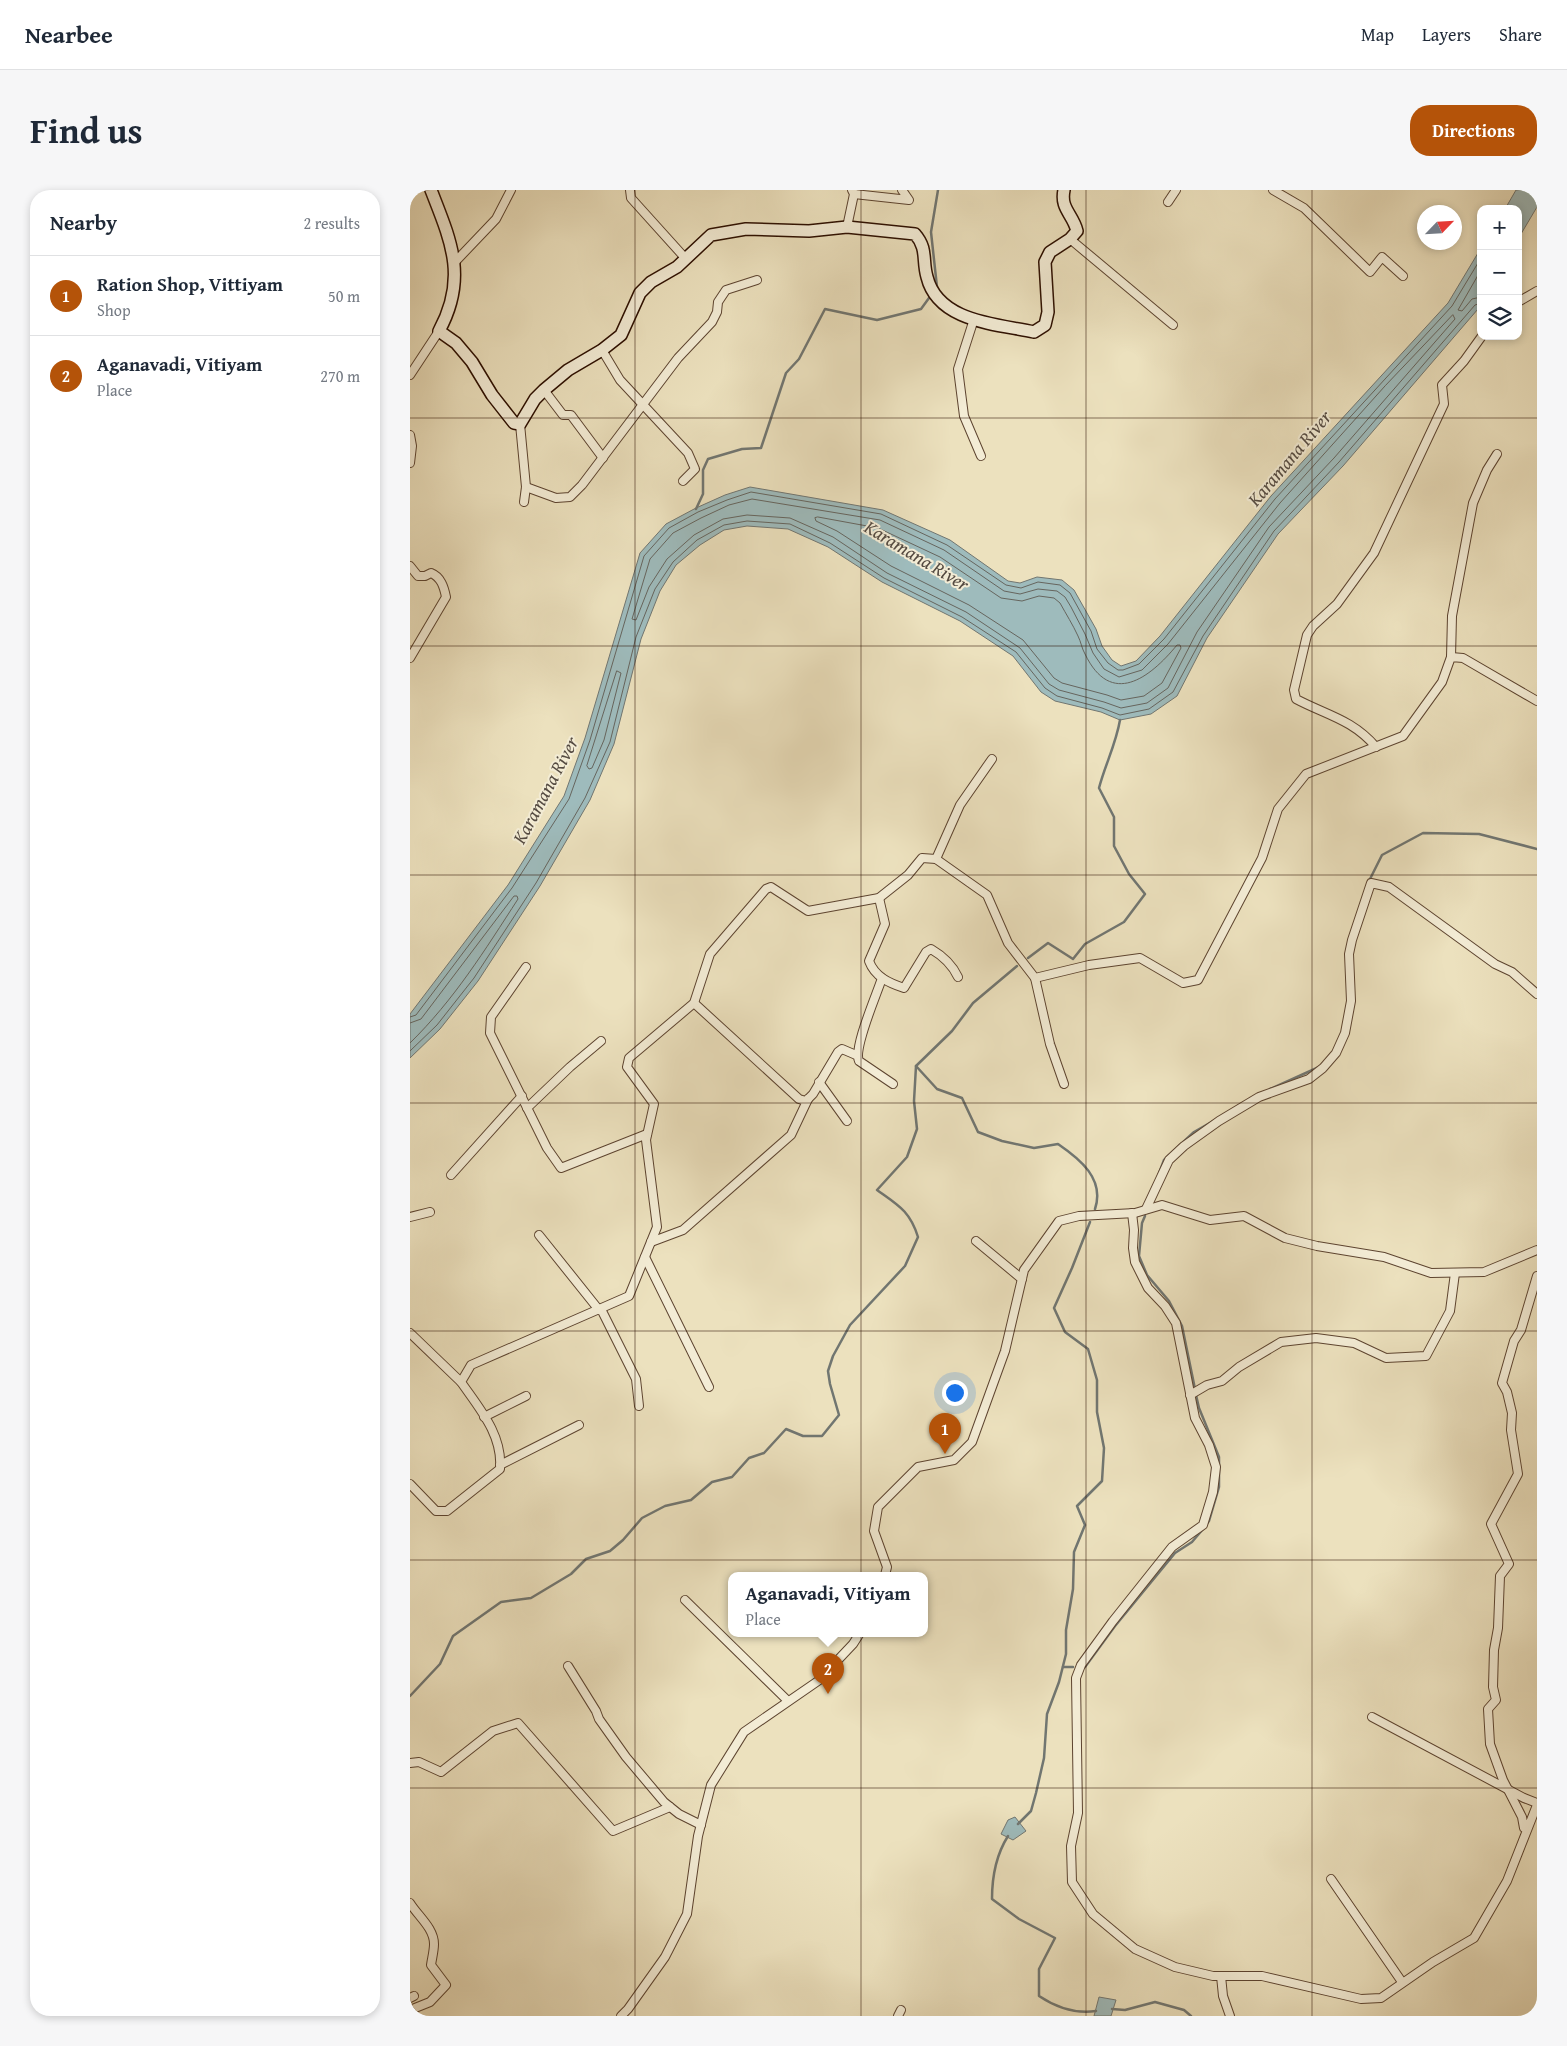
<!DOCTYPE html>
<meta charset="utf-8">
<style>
body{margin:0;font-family:"Gentium Book Plus",serif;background:#f6f6f7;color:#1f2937}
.controls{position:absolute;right:15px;top:15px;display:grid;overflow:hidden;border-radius:10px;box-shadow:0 2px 8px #0003}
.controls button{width:45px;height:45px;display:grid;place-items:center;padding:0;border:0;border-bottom:1px solid #e0e1e3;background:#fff;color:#1f2937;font:25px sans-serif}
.compass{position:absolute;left:1007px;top:15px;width:45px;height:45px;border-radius:50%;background:#fff;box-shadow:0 2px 8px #0003;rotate:65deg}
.you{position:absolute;left:544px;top:1202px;width:18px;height:18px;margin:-12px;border:4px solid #fff;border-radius:50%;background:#1a73e8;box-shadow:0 0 0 8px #1a73e833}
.badge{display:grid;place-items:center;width:32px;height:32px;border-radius:50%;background:#b45309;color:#fff;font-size:16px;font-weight:700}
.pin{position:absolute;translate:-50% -41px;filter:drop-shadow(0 1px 2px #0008)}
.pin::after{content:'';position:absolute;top:26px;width:18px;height:15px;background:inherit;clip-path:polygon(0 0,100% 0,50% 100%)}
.popup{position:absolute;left:318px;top:1382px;width:200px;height:65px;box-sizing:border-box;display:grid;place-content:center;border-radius:10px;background:#fff;filter:drop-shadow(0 1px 4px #0005);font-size:16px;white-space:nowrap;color:#747a83}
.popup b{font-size:19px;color:#1f2937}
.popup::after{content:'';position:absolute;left:50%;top:100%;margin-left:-10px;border:10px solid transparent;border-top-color:#fff}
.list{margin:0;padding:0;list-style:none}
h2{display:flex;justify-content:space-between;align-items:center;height:65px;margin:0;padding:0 20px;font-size:21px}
h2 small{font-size:16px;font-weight:400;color:#747a83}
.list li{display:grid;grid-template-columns:32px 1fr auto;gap:15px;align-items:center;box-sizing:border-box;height:80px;padding:0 20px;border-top:1px solid #e0e1e3}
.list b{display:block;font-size:19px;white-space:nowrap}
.list p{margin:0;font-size:16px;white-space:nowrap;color:#747a83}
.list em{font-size:16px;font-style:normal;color:#747a83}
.icon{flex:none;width:28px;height:28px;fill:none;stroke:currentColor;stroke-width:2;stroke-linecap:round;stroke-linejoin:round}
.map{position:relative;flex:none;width:1127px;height:1826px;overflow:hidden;border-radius:20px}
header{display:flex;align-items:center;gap:30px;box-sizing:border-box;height:70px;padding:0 25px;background:#fff;border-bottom:1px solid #e0e1e3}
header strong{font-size:24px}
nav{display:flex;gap:28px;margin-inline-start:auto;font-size:18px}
.intro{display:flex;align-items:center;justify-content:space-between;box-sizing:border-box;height:120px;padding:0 30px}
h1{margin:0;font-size:35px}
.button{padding:12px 22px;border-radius:20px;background:#b45309;color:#fff;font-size:18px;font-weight:700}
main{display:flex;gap:30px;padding:0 30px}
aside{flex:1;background:#fff;border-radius:20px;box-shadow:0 2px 8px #0003}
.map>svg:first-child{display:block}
.water{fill:#9ebbbc;stroke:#717671}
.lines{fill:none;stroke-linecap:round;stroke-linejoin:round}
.shore{stroke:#66655e;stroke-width:1}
.stream{stroke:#717671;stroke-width:2.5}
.street-casing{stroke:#5d4430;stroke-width:10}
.secondary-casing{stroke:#2d0f00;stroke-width:14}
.street{stroke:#f3ecd5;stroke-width:8}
.secondary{stroke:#f3ecd5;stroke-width:11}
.grid{fill:none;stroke:#2d0f00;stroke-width:1;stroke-opacity:0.55}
.labels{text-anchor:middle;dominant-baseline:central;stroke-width:4;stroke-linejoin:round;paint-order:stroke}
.water-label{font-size:19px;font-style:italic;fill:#554b42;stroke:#f3ecd5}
</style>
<header>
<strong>Nearbee</strong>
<nav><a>Map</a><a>Layers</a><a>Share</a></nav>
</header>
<div class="intro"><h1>Find us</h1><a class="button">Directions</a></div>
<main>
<aside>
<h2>Nearby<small>2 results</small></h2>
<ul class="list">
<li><span class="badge">1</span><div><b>Ration Shop, Vittiyam</b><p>Shop</p></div><em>50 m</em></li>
<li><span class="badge">2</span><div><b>Aganavadi, Vitiyam</b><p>Place</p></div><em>270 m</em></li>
</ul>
</aside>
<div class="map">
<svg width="1127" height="1826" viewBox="0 0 1127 1826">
<rect width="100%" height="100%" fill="#ece1be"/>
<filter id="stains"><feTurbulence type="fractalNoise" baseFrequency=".004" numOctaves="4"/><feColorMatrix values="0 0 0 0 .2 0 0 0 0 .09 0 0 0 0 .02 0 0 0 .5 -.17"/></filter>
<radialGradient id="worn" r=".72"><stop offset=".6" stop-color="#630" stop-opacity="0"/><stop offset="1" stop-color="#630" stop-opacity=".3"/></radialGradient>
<!-- water -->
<g class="water">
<path d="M1106,0H1127V17L1108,49V19H1095Z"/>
<path d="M1071,58V114L1068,119L933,276L868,344L797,448L767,506L741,524L710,530L691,522L645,511L631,502L603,466L550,431L472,392L418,357L378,339L337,336L314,340L290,355L266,375L250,401L231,449L204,554L180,610L130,696L68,791L30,839L0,868V824L98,695L154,606L175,548L230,363L256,334L286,318L315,305L340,297L473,320L540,350L598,391L610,393L627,387L652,390L664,400L686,439L692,456L702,470L711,476L726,471L750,446L861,306L1038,113Z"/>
<path d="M605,1627L616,1641L603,1650L591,1644L598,1630Z"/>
<path d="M689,1807L706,1810L701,1826H684Z"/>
</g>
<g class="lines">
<!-- shore -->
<g class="shore">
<path d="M1071,80L1048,120L1052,121L1062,109L1071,107"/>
<path d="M1043,125L1045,129L924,268L859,337L787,442L758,498L737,513L711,518L694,512L649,500L639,494L610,458L556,422L477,383L423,347L380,328L337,325L313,329L284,345L257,369L239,397L226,430L222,429L240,369L263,343L291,328L319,315L342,309L470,330L534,360L594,401L610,404L628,399L647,401L655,407L661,417L675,444L683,463L694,479L709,487L732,480L758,454L870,313L975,196Z"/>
<path d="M408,327L468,338L530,367L591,408L612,411L629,406L644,408L650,413C656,424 663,435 668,446C671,452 672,459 675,464C701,518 740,488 767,455H770L771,458L752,493L734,506L711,510L697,505L652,493L644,488L613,450L559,415L481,376L427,341L406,331L405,328Z"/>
<path d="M207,481L211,483L194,550L182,578L179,579L177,576Z"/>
<path d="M0,827L6,825L102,698L159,609L180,550L234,366L259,338L288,322L317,310L341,302L471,324L537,355L596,395L611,398L628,392L650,395L660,403L681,441L687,459L698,473L708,480H713L729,474L754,449L865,309L1042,116L1071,68"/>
<path d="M0,833L11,829L104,706H107L108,709C75,760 44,810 0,853"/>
<path d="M0,861L27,835L64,788L126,693L175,608L200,552L226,447L245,399L263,372L287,350L314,335L337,331L380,334L420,353L474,388L552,427L606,462L635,498L647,506L692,518L710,525L739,519L763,502L793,446L864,341L929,272L1065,115L1071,113"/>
</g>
<!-- stream -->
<g class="stream">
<path d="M527,97L521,42L528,0"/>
<path d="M286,319L293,304V280L298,269L332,259L351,258L376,183L389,169L415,119L467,130L511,119L519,108"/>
<path d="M958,693L972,665L1013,643L1069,644L1127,659"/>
<path d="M618,768L638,753L663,769L675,754L714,732L735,704L719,684L704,656V627L689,598C695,575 706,554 710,530"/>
<path d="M607,776L563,813L542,841L506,876L527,899L552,908L568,942L592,951L624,958L648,954C670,969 695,989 685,1019"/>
<path d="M860,899L909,877"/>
<path d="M748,986L754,970L784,942L805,930"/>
<path d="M735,1026L732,1033L729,1066L737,1085L759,1111L772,1136L785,1199"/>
<path d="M786,1205L789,1218L809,1267V1297L799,1331L796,1335"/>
<path d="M653,1477H663"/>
<path d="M675,1477L705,1436L765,1363L782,1352L793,1339"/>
<path d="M0,1506L30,1474L43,1446L91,1412L121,1408L161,1384L176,1369L200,1361L213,1350L232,1328L255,1316L281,1310L302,1292L322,1287L339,1268L354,1263L376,1239L393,1246H412L429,1225L420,1194L418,1181L423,1166L440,1135L495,1076L508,1047C500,1021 488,1015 467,1000L497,967L507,939L504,911L506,876"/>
<path d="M608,1634L621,1621L626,1603L634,1568L637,1524L649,1492L656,1464V1440L663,1399L664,1362L675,1335L667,1316L692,1291L694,1258L687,1222V1190L678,1159L655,1142L644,1118L662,1078L680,1032"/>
<path d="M598,1646C586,1665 582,1687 582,1709L609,1729L645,1748L629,1779V1806C647,1818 665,1824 686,1821"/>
<path d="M702,1819L715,1820L745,1812L774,1820L781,1826"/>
</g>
<!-- street casing -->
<g class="street-casing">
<g id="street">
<path d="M220,0L221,8L276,69"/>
<path d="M863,0L894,18L960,82L972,67L993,86"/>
<path d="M444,4L499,10L492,0"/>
<path d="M758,12L766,0"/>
<path d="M437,37L444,4L442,0"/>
<path d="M660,49L763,135"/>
<path d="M45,72L86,29L101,0"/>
<path d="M1108,112L1127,101"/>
<path d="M564,129L548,179L554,226L571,266"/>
<path d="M192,160L210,190L278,263L285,279L273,291"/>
<path d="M0,185L29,141"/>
<path d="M134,200L153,225H161L193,268"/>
<path d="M110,234L116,297L114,312"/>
<path d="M0,245L2,256L0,273"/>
<path d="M116,297L146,308L160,307L172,295L268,168L302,132L307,122L308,112L316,100L347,90"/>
<path d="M0,376L8,386H15L21,383C31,387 34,397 36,407L0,468"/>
<path d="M1041,467L1042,426L1063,313L1077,280L1087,264"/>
<path d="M966,557C942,529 916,525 886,509L884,500L897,445L903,436L927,414L964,363L1034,214L1032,195L1054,171L1072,146"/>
<path d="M526,669L550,615L582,569"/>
<path d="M469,708L475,734L459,771C465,787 479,793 494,798L516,762L521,759C533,766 542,774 548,787"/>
<path d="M116,777L81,827L80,843L137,958L151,978L237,944"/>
<path d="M472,788C467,804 443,858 449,871L483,894"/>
<path d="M625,788L640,854L654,894"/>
<path d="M284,813L389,909L396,911L403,904L428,862L432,859L446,865"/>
<path d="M409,892L437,931"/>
<path d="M117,918L160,877L191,851"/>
<path d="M41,985L112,906"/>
<path d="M736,1019L759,970L774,956L809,931L849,907L899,889L913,878L926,863L935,843L941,811L939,764L942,750L961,693L979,697L1085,774L1102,782L1127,804"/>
<path d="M722,1023L724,1040L723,1058L725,1072L738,1098L755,1116L766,1133L785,1228L799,1255L806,1277L803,1302L793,1335L762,1357L703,1431L671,1475L666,1488L668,1623L661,1656L662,1692L683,1724L725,1759L765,1777L803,1786H852L951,1809L971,1808L1023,1772L1064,1748L1097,1691L1127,1615"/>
<path d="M0,1027L20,1022"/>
<path d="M129,1045L189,1120"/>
<path d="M566,1051L612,1089"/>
<path d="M241,1052L273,1040L381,945L398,909"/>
<path d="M235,1067L299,1197"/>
<path d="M191,1119L226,1189L229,1216"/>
<path d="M0,1143L51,1192"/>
<path d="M780,1205L797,1195L812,1191L829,1177L871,1152L906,1148L944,1153L976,1168L1016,1166L1040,1121L1045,1083"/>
<path d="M74,1227L116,1206"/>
<path d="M90,1275L169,1235"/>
<path d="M0,1294L26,1321H37L90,1279C93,1245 69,1218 51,1192L61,1175L219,1106L247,1037L236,950L244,914L217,877L219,868L284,813L300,764L356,699L361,697L398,721L469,708L498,685L512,668L526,669L577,705L598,753L625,788L679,775L730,768L773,793L788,790L852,668L868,619L896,584L993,546L1032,492L1041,467L1053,468L1127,511"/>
<path d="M475,1385L477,1377L464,1341L468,1317L508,1277L544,1270L562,1252L595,1161L614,1080L649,1031L669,1026L725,1023L752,1015L800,1030L834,1026L875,1048L907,1056L974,1067L1021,1083L1074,1082L1127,1060"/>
<path d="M275,1410L378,1511"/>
<path d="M158,1476L186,1521L189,1529L216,1567L254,1612L269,1624L291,1635"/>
<path d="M962,1527L1114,1608L1127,1613"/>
<path d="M0,1573L9,1572L31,1582L83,1541L108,1533L203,1641L260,1617"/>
<path d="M1116,1634L1114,1638L1112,1627L1093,1590L1080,1554L1078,1519L1086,1510L1083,1497L1084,1460L1088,1438L1090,1386L1099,1374L1081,1334L1108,1284L1101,1240L1102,1223L1097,1202L1092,1193L1104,1151L1111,1140L1127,1086"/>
<path d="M921,1689L992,1792"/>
<path d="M0,1713C8,1726 24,1738 24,1754C24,1761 22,1768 21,1775L36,1795L20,1812L0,1820"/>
<path d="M811,1786L813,1806L820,1826"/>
<path d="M0,1808L4,1806"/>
<path d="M211,1826L218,1819L255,1767L277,1724L288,1646L301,1595L334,1542L408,1491L443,1454L450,1443"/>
<path d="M488,1826L491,1820"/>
</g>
</g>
<!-- secondary casing -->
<g class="secondary-casing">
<path id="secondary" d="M21,0C41,51 58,88 29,141L46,153L62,172L82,205L104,233L110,234L125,209L134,200L158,180L192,160L211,145L230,103L241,92L267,77L301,45L336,39L399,41L437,37L505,44C518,59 512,70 517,87C528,132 587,134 624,142L635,135L638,122L635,72L640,62L660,49L667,41C663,24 650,19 654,0"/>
</g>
<!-- street -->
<use href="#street" class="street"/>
<!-- secondary -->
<use href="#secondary" class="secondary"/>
</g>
<!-- grid -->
<path class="grid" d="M225,0V1826M451,0V1826M676,0V1826M902,0V1826M0,228H1127M0,456H1127M0,685H1127M0,913H1127M0,1141H1127M0,1370H1127M0,1598H1127"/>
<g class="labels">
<!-- water labels -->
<g class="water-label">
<text transform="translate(879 268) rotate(-50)">Karamana River</text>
<text transform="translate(507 365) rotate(31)">Karamana River</text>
<text transform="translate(135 600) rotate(-62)">Karamana River</text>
</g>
</g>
<rect width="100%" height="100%" filter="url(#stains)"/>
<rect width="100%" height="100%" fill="url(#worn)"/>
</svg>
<div class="controls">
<button>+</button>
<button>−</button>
<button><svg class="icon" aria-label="layers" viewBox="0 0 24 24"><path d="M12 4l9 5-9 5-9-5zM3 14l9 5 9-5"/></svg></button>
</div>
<svg class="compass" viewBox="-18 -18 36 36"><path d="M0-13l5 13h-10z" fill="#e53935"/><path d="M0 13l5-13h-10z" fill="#747a83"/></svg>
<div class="you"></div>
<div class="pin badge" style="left:535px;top:1264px">1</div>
<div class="pin badge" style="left:418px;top:1504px">2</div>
<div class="popup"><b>Aganavadi, Vitiyam</b>Place</div>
</div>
</main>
